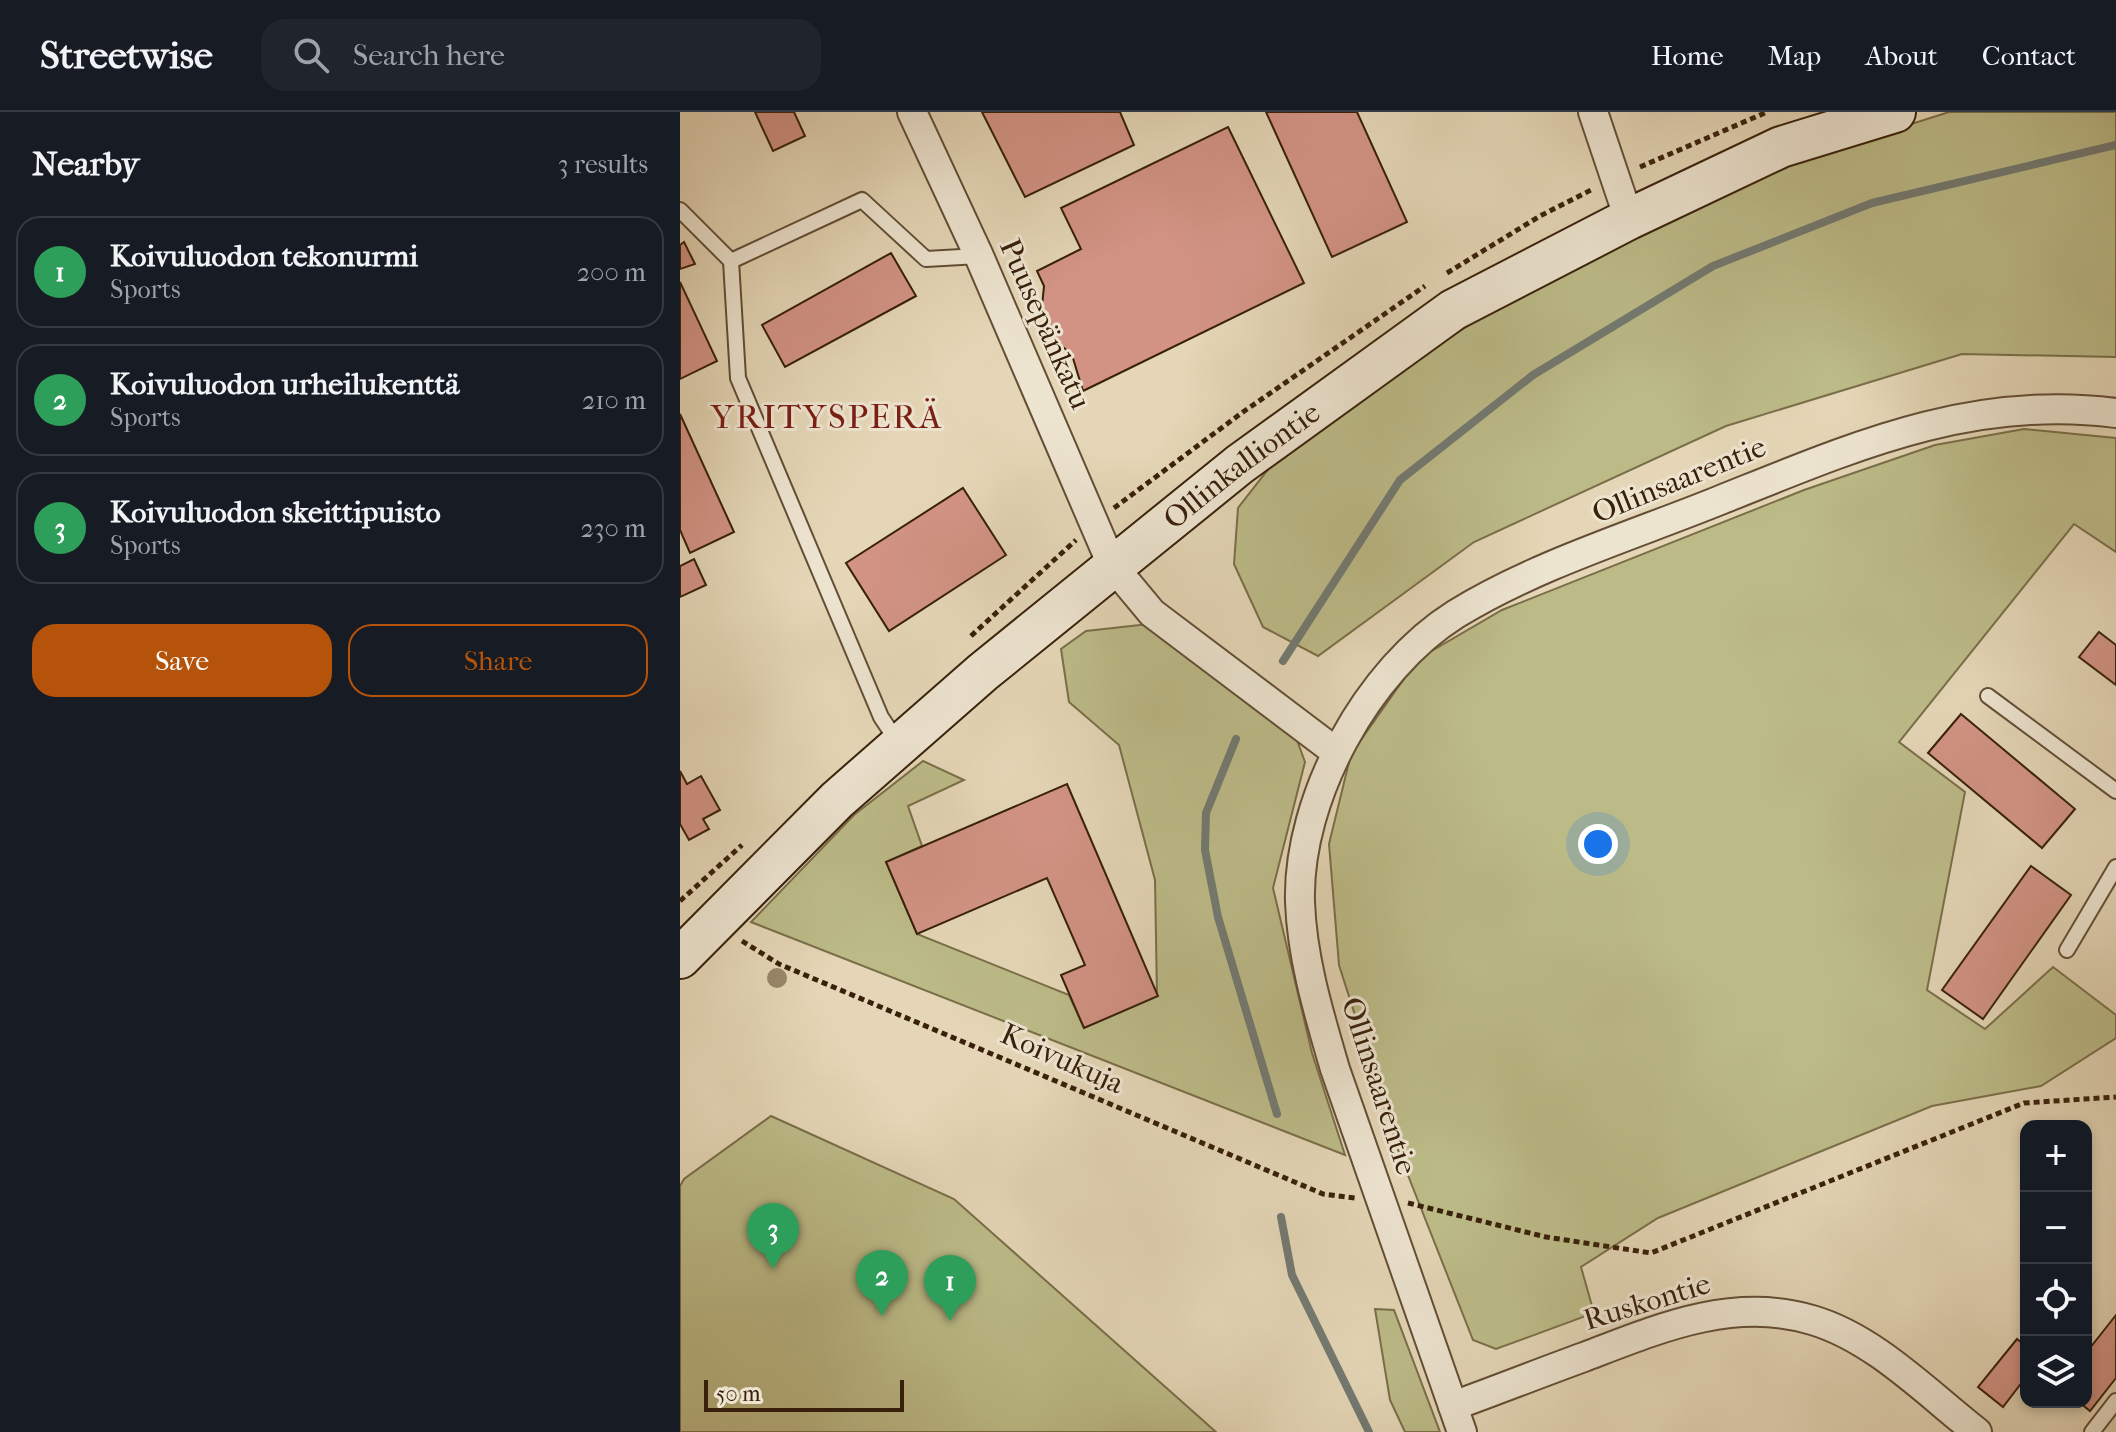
<!DOCTYPE html>
<meta charset="utf-8">
<style>
body{margin:0;font-family:"IM FELL French Canon",serif;background:#20242c;color:#f1f3f6}
.controls{position:absolute;right:24px;bottom:24px;display:grid;overflow:hidden;border-radius:16px;box-shadow:0 4px 12px #0003}
.controls button{width:72px;height:72px;display:grid;place-items:center;padding:0;border:0;border-bottom:2px solid #363941;background:#171b24;color:#f1f3f6;font:40px sans-serif}
.scale{position:absolute;left:24px;bottom:20px;width:200px;box-sizing:border-box;padding-left:8px;border:4px solid #38200a;border-top:0;font-size:22px;line-height:28px;white-space:nowrap;color:#38200a;-webkit-text-stroke:6px #ede4d0;paint-order:stroke}
.you{position:absolute;left:918px;top:732px;width:28px;height:28px;margin:-20px;border:6px solid #fff;border-radius:50%;background:#1a73e8;box-shadow:0 0 0 12px #1a73e833}
.badge{display:grid;place-items:center;width:52px;height:52px;border-radius:50%;background:#b45309;color:#fff;font-size:26px;font-weight:700}
.pin{position:absolute;translate:-50% -66px;filter:drop-shadow(0 2px 4px #0008)}
.pin::after{content:'';position:absolute;top:42px;width:28px;height:24px;background:inherit;clip-path:polygon(0 0,100% 0,50% 100%)}
.list{margin:0;padding:0;list-style:none}
h2{display:flex;justify-content:space-between;align-items:center;height:104px;margin:0;padding:0 32px;font-size:34px}
h2 small{font-size:26px;font-weight:400;color:#9ea1a6}
.list li{display:grid;grid-template-columns:52px 1fr auto;gap:24px;align-items:center;box-sizing:border-box;height:112px;margin:0 16px 16px;padding:0 16px;border:2px solid #363941;border-radius:24px}
.list b{display:block;font-size:30px;white-space:nowrap}
.list p{margin:0;font-size:26px;white-space:nowrap;color:#9ea1a6}
.list em{font-size:26px;font-style:normal;color:#9ea1a6}
.actions{display:flex;gap:16px;padding:24px 32px}
.actions a{flex:1;padding:18px 0;border:2px solid #b45309;border-radius:24px;text-align:center;font-size:28px;color:#b45309}
.actions .main{background:#b45309;color:#fff}
.icon{flex:none;width:44px;height:44px;fill:none;stroke:currentColor;stroke-width:2;stroke-linecap:round;stroke-linejoin:round}
.map{position:relative;flex:none;width:1436px;height:1320px;overflow:hidden}
header{display:flex;align-items:center;gap:48px;box-sizing:border-box;height:112px;padding:0 40px;background:#171b24;border-bottom:2px solid #363941}
header strong{font-size:38px}
nav{display:flex;gap:44px;margin-inline-start:auto;font-size:28px}
.search{width:560px;height:72px;background:#20242c;display:flex;align-items:center;gap:20px;box-sizing:border-box;padding:0 28px;border-radius:24px;color:#9ea1a6;font-size:30px}
main{display:flex}
aside{flex:1;background:#171b24}
.map>svg:first-child{display:block}
.green{fill:#bcbb88;stroke:#7a6e49;stroke-width:2}
.lines{fill:none;stroke-linecap:round;stroke-linejoin:round}
.stream{stroke:#737a72;stroke-width:8}
.building{fill:#d29384;stroke:#38200a;stroke-width:2}
.lane-casing{stroke:#634e35;stroke-width:18}
.street-casing{stroke:#634e35;stroke-width:32}
.secondary-casing{stroke:#38200a;stroke-width:44}
.path{stroke:#38200a;stroke-width:5;stroke-dasharray:6 4;stroke-linecap:butt}
.lane{stroke:#ede4d0;stroke-width:14}
.street{stroke:#ede4d0;stroke-width:28}
.secondary{stroke:#ede4d0;stroke-width:40}
.tree{fill:#988769}
.labels{text-anchor:middle;dominant-baseline:central;stroke-width:6;stroke-linejoin:round;paint-order:stroke}
.street-label{font-size:30px;fill:#38200a;stroke:#ede4d0}
.quarter-label{font-size:34px;letter-spacing:2px;fill:#7a1f14;stroke:#ede4d0}
</style>
<header>
<strong>Streetwise</strong>
<div class="search"><svg class="icon" aria-label="search" viewBox="0 0 24 24"><circle cx="10" cy="10" r="6"/><path d="M15 15l6 6"/></svg>Search here</div>
<nav><a>Home</a><a>Map</a><a>About</a><a>Contact</a></nav>
</header>
<main>
<aside>
<h2>Nearby<small>3 results</small></h2>
<ul class="list">
<li><span class="badge" style="background:#2e9e5b">1</span><div><b>Koivuluodon tekonurmi</b><p>Sports</p></div><em>200 m</em></li>
<li><span class="badge" style="background:#2e9e5b">2</span><div><b>Koivuluodon urheilukenttä</b><p>Sports</p></div><em>210 m</em></li>
<li><span class="badge" style="background:#2e9e5b">3</span><div><b>Koivuluodon skeittipuisto</b><p>Sports</p></div><em>230 m</em></li>
</ul>
<div class="actions"><a class="main">Save</a><a>Share</a></div>
</aside>
<div class="map">
<svg width="1436" height="1320" viewBox="0 0 1436 1320">
<rect width="100%" height="100%" fill="#e4d6b6"/>
<filter id="stains"><feTurbulence type="fractalNoise" baseFrequency=".0025" numOctaves="4"/><feColorMatrix values="0 0 0 0 .2 0 0 0 0 .09 0 0 0 0 .02 0 0 0 .5 -.17"/></filter>
<radialGradient id="worn" r=".72"><stop offset=".6" stop-color="#630" stop-opacity="0"/><stop offset="1" stop-color="#630" stop-opacity=".3"/></radialGradient>
<!-- green -->
<g class="green">
<path d="M1269,0H1436V245L1282,242L1046,314L794,430L638,544L583,515L554,452L558,396L615,323L851,174L1118,48Z"/>
<path d="M1344,317L1436,326V440L1394,412L1219,630L1285,680L1247,878L1305,917L1373,855L1436,903V926L1361,974L1252,994L978,1106L901,1155L914,1201L816,1237L793,1228L718,1038L659,853L649,732L671,642L738,547L822,498L1124,378L1255,333Z"/>
<path d="M478,511L611,612L625,650L593,776L632,941L665,1043L71,810L174,703L243,649L284,668L228,694L242,734L206,750L237,822L389,883L404,916L477,884L475,768L439,633L389,590L381,537L406,519Z"/>
<path d="M91,1004L274,1087L536,1320H0V1074L4,1067Z"/>
<path d="M695,1197L714,1198L760,1320H725L710,1288Z"/>
</g>
<g class="lines">
<!-- stream -->
<g class="stream">
<path d="M603,549L720,368L853,263L1033,154L1192,91L1436,33"/>
<path d="M556,627L526,701L525,738L538,805L597,1002"/>
<path d="M601,1105L612,1163L689,1320"/>
</g>
</g>
<!-- building -->
<g class="building">
<path d="M75,0H114L125,24L93,39Z"/>
<path d="M302,0H440L454,33L345,85Z"/>
<path d="M586,0H677L727,110L652,145Z"/>
<path d="M548,15L624,171L403,279L392,243L374,227L362,194L364,174L357,159L401,137L381,96Z"/>
<path d="M4,130L15,152L0,157V133Z"/>
<path d="M211,141L236,184L105,255L82,213Z"/>
<path d="M0,170L37,249L0,267Z"/>
<path d="M0,302L54,420L10,441L0,418Z"/>
<path d="M283,376L326,443L209,519L166,451Z"/>
<path d="M14,447L26,473L0,485V454Z"/>
<path d="M1419,520L1436,533V573L1399,545Z"/>
<path d="M1281,602L1395,697L1362,736L1248,641Z"/>
<path d="M0,659L7,672L21,664L40,698L23,707L29,717L9,728L0,712Z"/>
<path d="M387,672L478,884L404,916L381,863L405,853L367,766L237,822L206,750Z"/>
<path d="M1351,754L1391,783L1303,907L1262,878Z"/>
<path d="M1436,1203V1266L1410,1299L1399,1290H1406V1241Z"/>
<path d="M1337,1227L1346,1234V1265L1323,1295L1298,1275Z"/>
</g>
<g class="lines">
<!-- lane casing -->
<g class="lane-casing">
<g id="lane">
<path d="M0,98L51,149"/>
<path d="M1308,584L1436,679"/>
<path d="M219,632L201,605L58,266L51,149L182,88L246,147L299,144"/>
<path d="M1387,838L1436,755"/>
<path d="M1412,1320L1436,1289"/>
</g>
</g>
<!-- street casing -->
<g class="street-casing">
<g id="street">
<path d="M232,0L299,144L432,453L472,501L656,640"/>
<path d="M913,0L949,107"/>
<path d="M773,1294C817,1278 860,1261 904,1245C977,1217 1053,1184 1132,1208C1194,1226 1247,1281 1297,1320"/>
<path d="M782,1320L655,957C639,902 622,847 620,790C617,686 688,557 776,502C856,453 951,424 1038,389C1171,336 1290,282 1436,301"/>
</g>
</g>
<!-- secondary casing -->
<g class="secondary-casing">
<g id="secondary">
<path id="s1" d="M0,846L157,688L303,560L560,352L773,198L949,107L1101,35L1215,0"/>
</g>
</g>
<!-- path -->
<g class="path">
<path d="M960,55L1087,0"/>
<path d="M767,161L860,104L911,78"/>
<path d="M434,396L563,300L745,174"/>
<path d="M291,524L396,428"/>
<path d="M0,789L62,733"/>
<path d="M62,829L99,852L643,1082L675,1086"/>
<path d="M728,1091L866,1125L971,1141L1344,991L1436,985"/>
</g>
<!-- lane -->
<use href="#lane" class="lane"/>
<!-- street -->
<use href="#street" class="street"/>
<!-- secondary -->
<use href="#secondary" class="secondary"/>
</g>
<!-- trees -->
<circle class="tree" cx="97" cy="866" r="10"/>
<g class="labels">
<!-- street labels -->
<g class="street-label">
<text transform="translate(365 212) rotate(66)">Puusepänkatu</text>
<text stroke="none"><textPath href="#s1" startOffset="748">Ollinkalliontie</textPath></text>
<text transform="translate(999 368) rotate(-22)">Ollinsaarentie</text>
<text transform="translate(382 947) rotate(24)">Koivukuja</text>
<text transform="translate(699 974) rotate(72)">Ollinsaarentie</text>
<text transform="translate(967 1190) rotate(-17)">Ruskontie</text>
</g>
<!-- quarter labels -->
<g class="quarter-label">
<text x="147" y="305">YRITYSPERÄ</text>
</g>
</g>
<rect width="100%" height="100%" filter="url(#stains)"/>
<rect width="100%" height="100%" fill="url(#worn)"/>
</svg>
<div class="controls">
<button>+</button>
<button>−</button>
<button><svg class="icon" aria-label="locate" viewBox="0 0 24 24"><circle cx="12" cy="12" r="6"/><path d="M12 2v4M12 18v4M2 12h4M18 12h4"/></svg></button>
<button><svg class="icon" aria-label="layers" viewBox="0 0 24 24"><path d="M12 4l9 5-9 5-9-5zM3 14l9 5 9-5"/></svg></button>
</div>
<div class="scale">50 m</div>
<div class="you"></div>
<div class="pin badge" style="left:270px;top:1209px;background:#2e9e5b">1</div>
<div class="pin badge" style="left:202px;top:1204px;background:#2e9e5b">2</div>
<div class="pin badge" style="left:93px;top:1157px;background:#2e9e5b">3</div>
</div>
</main>
